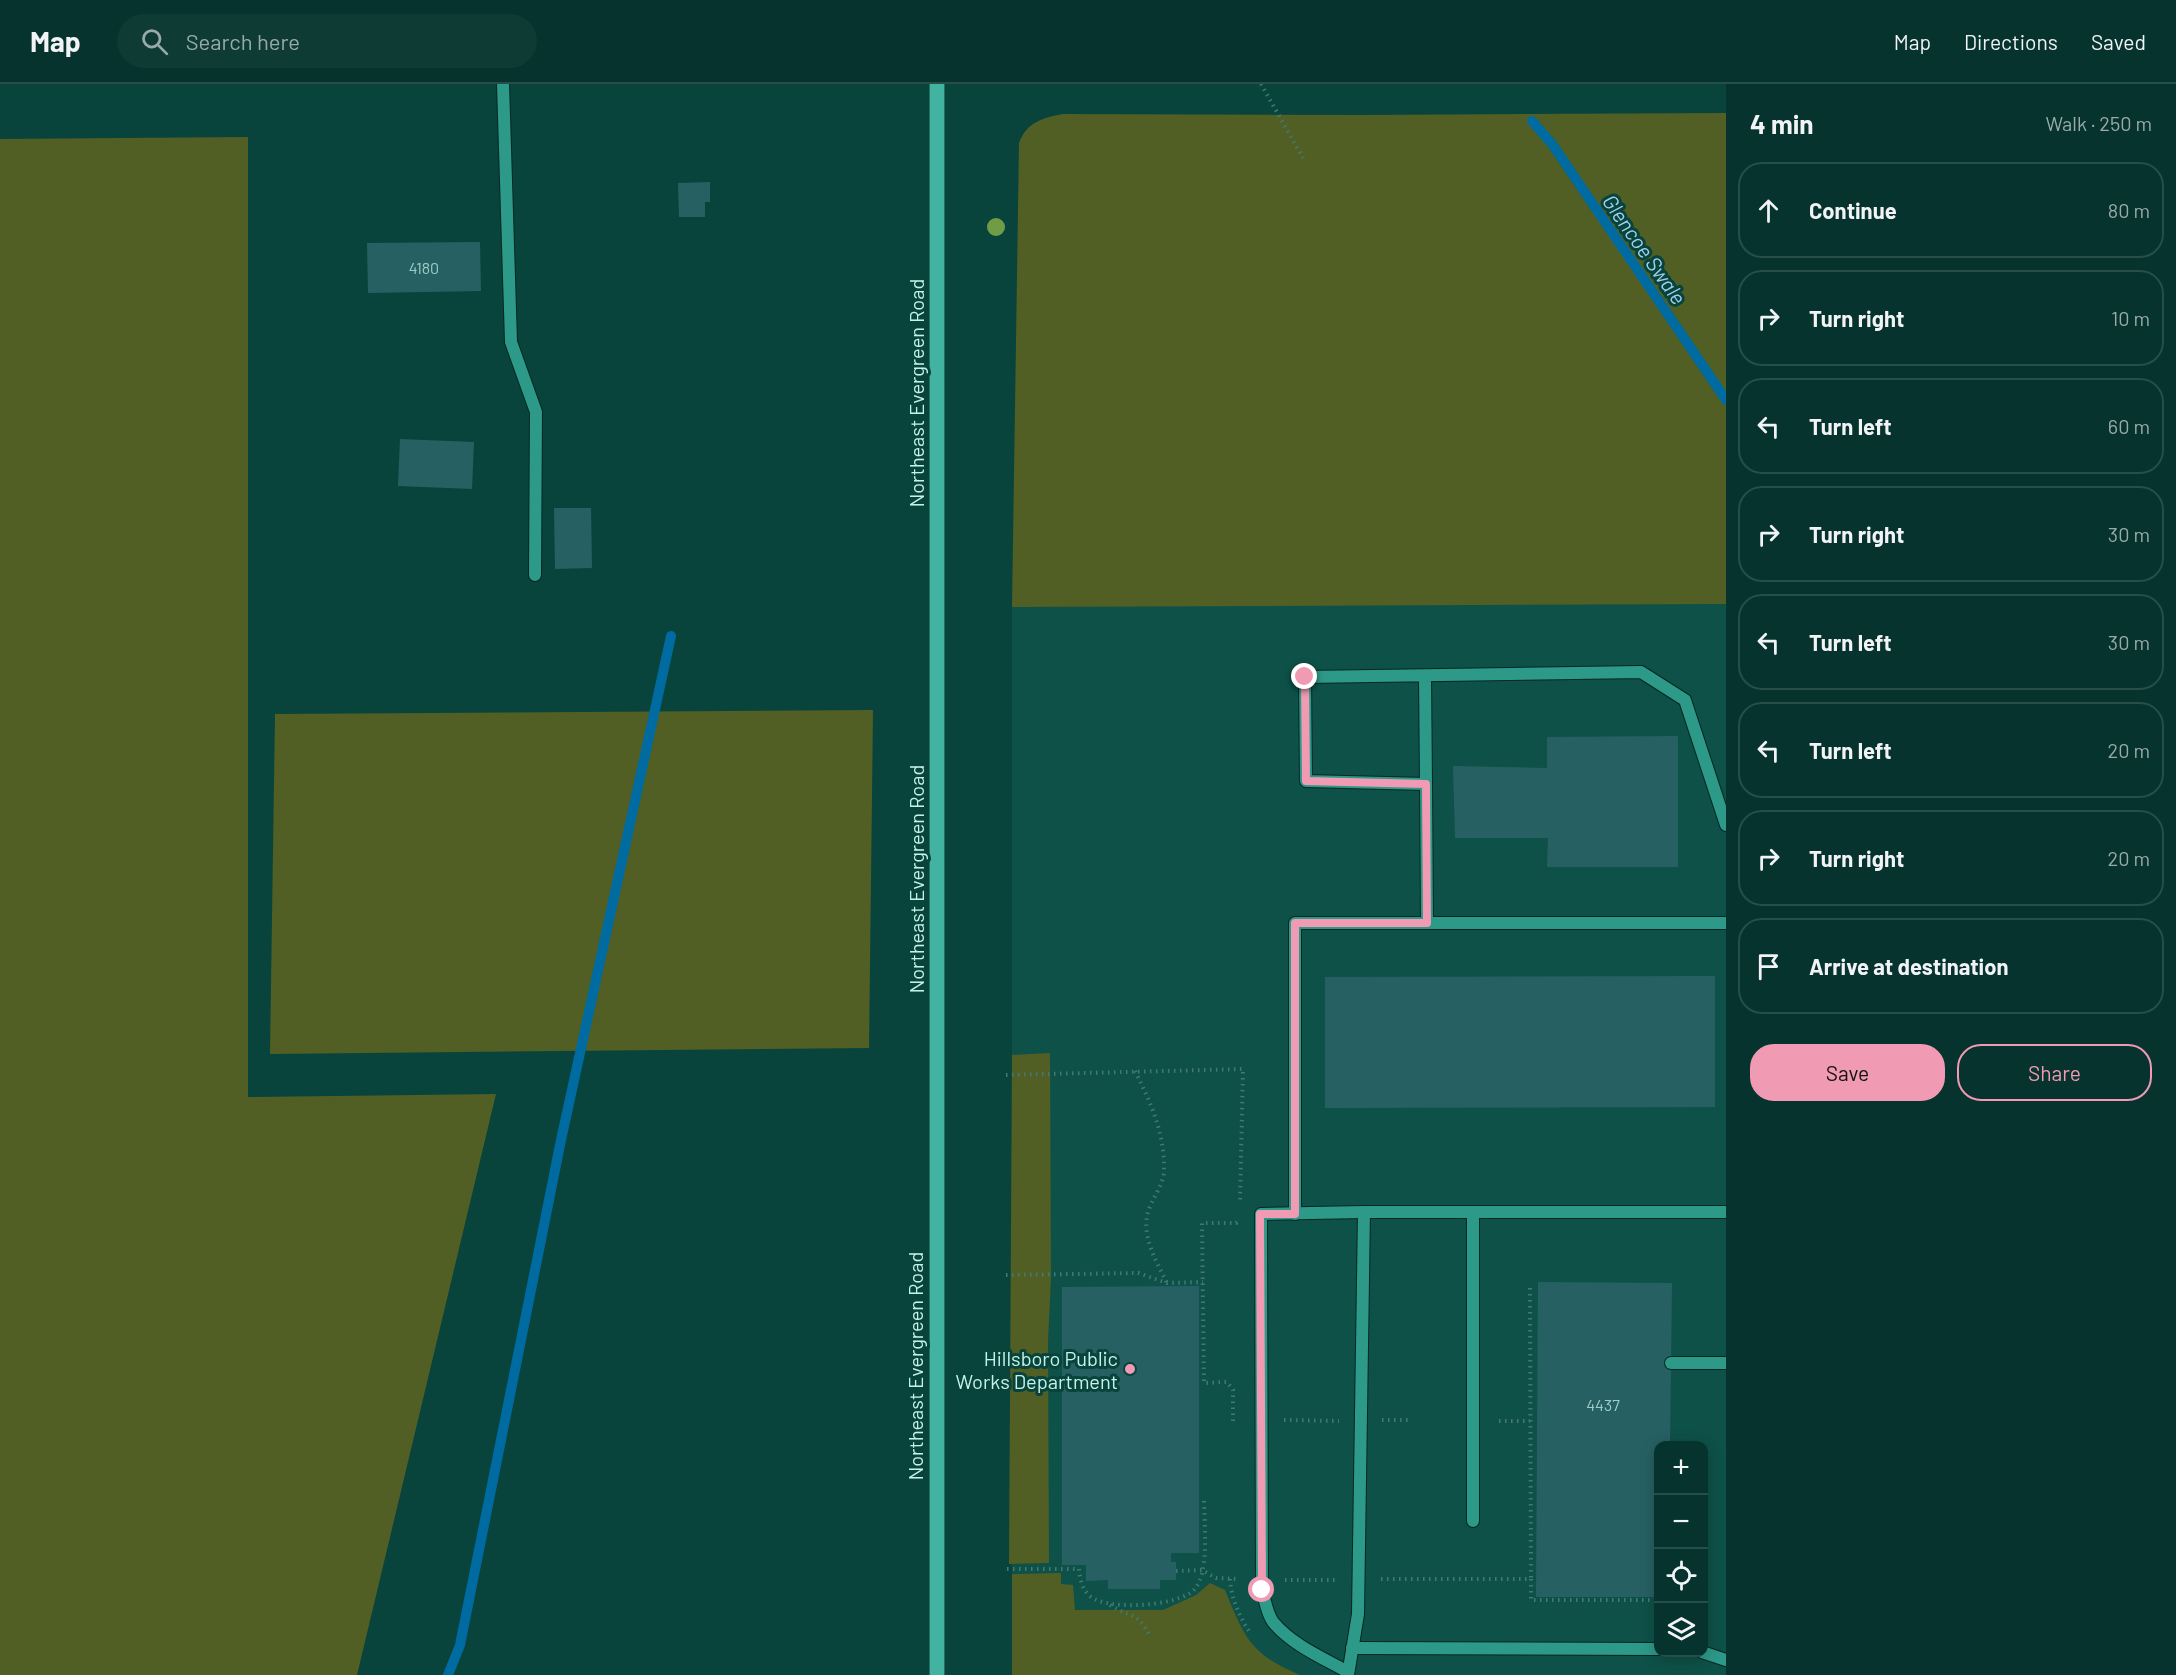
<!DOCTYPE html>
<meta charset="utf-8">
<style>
body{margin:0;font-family:Barlow,sans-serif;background:#0f3b35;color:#f1f3f6}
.controls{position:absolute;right:18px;bottom:18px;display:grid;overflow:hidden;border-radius:12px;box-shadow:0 3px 15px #0003}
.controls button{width:54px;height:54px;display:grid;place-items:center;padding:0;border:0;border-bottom:2px solid #274e49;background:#06332d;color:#f1f3f6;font:30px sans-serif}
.stop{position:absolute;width:18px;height:18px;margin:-14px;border:4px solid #f19ab3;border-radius:50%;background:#fff}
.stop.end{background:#f19ab3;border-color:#fff;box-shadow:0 2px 6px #0008}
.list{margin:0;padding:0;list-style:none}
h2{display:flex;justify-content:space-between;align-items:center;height:78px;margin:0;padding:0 24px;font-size:26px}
h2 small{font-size:20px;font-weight:400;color:#98aaaa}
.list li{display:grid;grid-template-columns:39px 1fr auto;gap:18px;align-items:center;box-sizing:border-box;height:96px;margin:0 12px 12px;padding:0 12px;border:2px solid #274e49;border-radius:24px}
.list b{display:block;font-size:22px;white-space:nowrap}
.list em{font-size:20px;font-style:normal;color:#98aaaa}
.actions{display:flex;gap:12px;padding:18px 24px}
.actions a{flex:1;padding:14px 0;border:2px solid #f19ab3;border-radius:24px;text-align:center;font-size:21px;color:#f19ab3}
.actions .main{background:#f19ab3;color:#111}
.icon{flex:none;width:33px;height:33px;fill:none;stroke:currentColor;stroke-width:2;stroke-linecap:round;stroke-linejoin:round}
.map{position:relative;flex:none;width:1726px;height:1591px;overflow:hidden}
header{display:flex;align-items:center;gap:36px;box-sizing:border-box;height:84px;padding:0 30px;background:#06332d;border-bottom:2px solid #274e49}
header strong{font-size:28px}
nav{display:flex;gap:33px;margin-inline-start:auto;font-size:21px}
.search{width:420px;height:54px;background:#0f3b35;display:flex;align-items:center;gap:15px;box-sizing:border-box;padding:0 21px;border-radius:33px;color:#98aaaa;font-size:22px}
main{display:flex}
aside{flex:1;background:#06332d}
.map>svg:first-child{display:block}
.built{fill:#0e5148;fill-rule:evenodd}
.green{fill:#515f24}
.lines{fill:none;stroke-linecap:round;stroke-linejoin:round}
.stream{stroke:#006ba1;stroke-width:10}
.building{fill:#276063}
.service-casing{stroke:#062822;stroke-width:14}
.primary-casing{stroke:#062822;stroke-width:16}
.path{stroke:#427a72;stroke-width:4;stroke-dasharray:1.5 4.5;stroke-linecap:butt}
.service{stroke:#2d9989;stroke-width:12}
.primary{stroke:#43b3a1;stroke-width:15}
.tree{fill:#6f9c45}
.route{stroke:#f19ab3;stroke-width:8}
.poi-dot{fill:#f19ab3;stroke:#08443c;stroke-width:2}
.labels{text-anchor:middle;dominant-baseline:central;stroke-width:6;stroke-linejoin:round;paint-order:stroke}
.number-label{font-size:16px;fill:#9dcec8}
.street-label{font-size:20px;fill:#c4f2e9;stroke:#08443c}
.poi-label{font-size:20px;fill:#c4f2e9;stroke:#08443c;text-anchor:end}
.water-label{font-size:21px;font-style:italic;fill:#9fcff2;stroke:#08443c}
</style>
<header>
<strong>Map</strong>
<div class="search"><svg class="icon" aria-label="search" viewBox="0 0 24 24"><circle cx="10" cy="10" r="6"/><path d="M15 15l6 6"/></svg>Search here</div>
<nav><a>Map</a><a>Directions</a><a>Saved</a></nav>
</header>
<main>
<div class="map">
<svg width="1726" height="1591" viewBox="0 0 1726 1591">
<rect width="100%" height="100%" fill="#08443c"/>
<!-- built -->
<path class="built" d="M1125,520H1726V1591H1012V523ZM1658,1362H1704V1568H1658Z"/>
<!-- green -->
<g class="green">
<path d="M1726,29V520L1012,523L1019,59C1027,38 1042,34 1063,30L1361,31Z"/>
<path d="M248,53V1013L496,1010L357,1591H0V55Z"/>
<path d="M873,626L869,964L270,970L275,630Z"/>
<path d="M1050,969L1051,1193L1048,1258L1049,1479L1009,1480L1012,971Z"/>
<path d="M1061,1489V1500L1073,1501L1075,1526H1163L1196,1511L1210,1499L1225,1506C1245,1554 1250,1570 1300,1591H1012V1490Z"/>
</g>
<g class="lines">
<!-- stream -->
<g class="stream">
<path d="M1532,37L1552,60L1726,316"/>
<path d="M448,1591L460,1561L561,1056L671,552"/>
</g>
</g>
<!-- building -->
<g class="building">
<path d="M710,98V118H705V133H679L678,99Z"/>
<path d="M480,158L481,207L368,209L367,159Z"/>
<path d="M400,355L474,358L472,405L398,402Z"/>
<path d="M554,424H591L592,484L555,485Z"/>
<path d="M1678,652V783H1547L1548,754H1455L1453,682L1547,684V653Z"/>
<path d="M1715,892V1023L1325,1024V893Z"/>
<path d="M1538,1198L1672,1199L1670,1362H1658V1513H1536Z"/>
<path d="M1199,1202V1469H1171V1478H1176V1496H1160V1505H1108V1496L1086,1497V1481H1062V1203Z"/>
</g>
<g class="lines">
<!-- service casing -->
<g class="service-casing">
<g id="service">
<path d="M503,0L511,258L536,328L535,491"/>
<path d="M1425,592L1426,700L1306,697L1305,593L1641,588L1685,616L1726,741"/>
<path d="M1426,700L1427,839"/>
<path d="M1473,1128V1437"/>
<path d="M1295,1130V839H1726"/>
<path d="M1671,1279H1726"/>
<path d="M1352,1564L1658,1565"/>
<path d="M1702,1568L1726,1576"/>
<path d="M1348,1588C1323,1574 1292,1561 1273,1538C1267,1530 1265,1516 1262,1506L1261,1130L1364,1128"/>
<path d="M1348,1591L1358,1530L1364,1128H1726"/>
</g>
</g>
<!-- primary casing -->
<g class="primary-casing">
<path id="primary" d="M937,1591V0"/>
</g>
<!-- path -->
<g class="path">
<path d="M1261,0L1303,74"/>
<path d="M1135,987C1151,1019 1165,1050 1164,1087C1163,1101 1154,1112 1149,1125C1140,1150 1156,1177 1167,1199"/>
<path d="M1006,991L1243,985L1240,1118"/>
<path d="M1006,1191L1138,1189L1167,1199L1203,1198"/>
<path d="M1530,1204L1531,1495"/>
<path d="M1284,1336L1339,1337"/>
<path d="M1382,1336H1411"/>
<path d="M1233,1337V1306L1227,1298L1204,1299L1202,1139H1236L1238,1137"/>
<path d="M1499,1337H1530"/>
<path d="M1007,1485H1079C1080,1495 1082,1506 1091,1513C1110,1527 1178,1522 1194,1506C1210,1489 1204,1438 1204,1415"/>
<path d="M1176,1487L1202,1486L1216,1494L1237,1495"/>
<path d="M1230,1495C1231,1513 1239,1532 1249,1547"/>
<path d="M1381,1495H1531V1516H1656V1542"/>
<path d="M1285,1496H1338"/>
<path d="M1110,1521C1132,1535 1136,1526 1150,1552"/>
</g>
<!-- service -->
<use href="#service" class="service"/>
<!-- primary -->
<use href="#primary" class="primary"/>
</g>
<!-- trees -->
<circle class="tree" cx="996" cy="143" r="9"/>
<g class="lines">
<!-- route -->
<path class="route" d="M1262,1506L1260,1130H1295V839H1427L1426,700L1306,697L1305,593"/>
</g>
<!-- markers -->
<circle class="poi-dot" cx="1130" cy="1285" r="6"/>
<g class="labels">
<!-- number labels -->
<g class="number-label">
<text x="424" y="183">4180</text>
<text x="1603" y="1320">4437</text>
</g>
<!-- street labels -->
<g class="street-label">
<text transform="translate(916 309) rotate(-90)">Northeast Evergreen Road</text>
<text transform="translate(916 795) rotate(-90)">Northeast Evergreen Road</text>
<text transform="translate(915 1282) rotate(-90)">Northeast Evergreen Road</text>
</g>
<!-- poi labels -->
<g class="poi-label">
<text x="1118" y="1274">Hillsboro Public<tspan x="1118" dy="23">Works Department</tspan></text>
</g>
<!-- water labels -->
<g class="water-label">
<text transform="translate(1645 165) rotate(55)">Glencoe Swale</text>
</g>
</g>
</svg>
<div class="controls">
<button>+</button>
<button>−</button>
<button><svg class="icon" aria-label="locate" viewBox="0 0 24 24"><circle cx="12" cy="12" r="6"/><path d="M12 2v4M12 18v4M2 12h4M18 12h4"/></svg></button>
<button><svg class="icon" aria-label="layers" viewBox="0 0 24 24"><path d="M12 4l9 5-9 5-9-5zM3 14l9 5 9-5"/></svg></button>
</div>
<div class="stop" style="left:1262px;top:1506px"></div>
<div class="stop end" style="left:1305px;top:593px"></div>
</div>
<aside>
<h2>4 min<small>Walk · 250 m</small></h2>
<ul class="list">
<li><svg class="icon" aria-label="ahead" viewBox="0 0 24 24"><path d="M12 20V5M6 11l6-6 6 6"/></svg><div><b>Continue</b></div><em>80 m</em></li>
<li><svg class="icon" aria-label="right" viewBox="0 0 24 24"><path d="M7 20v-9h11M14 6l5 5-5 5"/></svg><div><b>Turn right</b></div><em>10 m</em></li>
<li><svg class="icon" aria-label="left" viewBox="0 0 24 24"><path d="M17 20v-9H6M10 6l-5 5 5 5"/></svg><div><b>Turn left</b></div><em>60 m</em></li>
<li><svg class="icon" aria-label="right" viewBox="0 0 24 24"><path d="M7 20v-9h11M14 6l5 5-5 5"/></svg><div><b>Turn right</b></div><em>30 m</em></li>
<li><svg class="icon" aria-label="left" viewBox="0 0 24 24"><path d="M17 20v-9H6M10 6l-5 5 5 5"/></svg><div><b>Turn left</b></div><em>30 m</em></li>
<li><svg class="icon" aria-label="left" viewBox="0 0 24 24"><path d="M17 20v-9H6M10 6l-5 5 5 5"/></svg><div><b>Turn left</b></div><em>20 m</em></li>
<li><svg class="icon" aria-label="right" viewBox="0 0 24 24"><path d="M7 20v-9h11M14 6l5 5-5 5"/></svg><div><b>Turn right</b></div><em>20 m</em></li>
<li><svg class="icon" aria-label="arrive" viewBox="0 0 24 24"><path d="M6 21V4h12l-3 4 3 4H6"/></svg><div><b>Arrive at destination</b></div></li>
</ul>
<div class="actions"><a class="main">Save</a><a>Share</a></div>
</aside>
</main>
